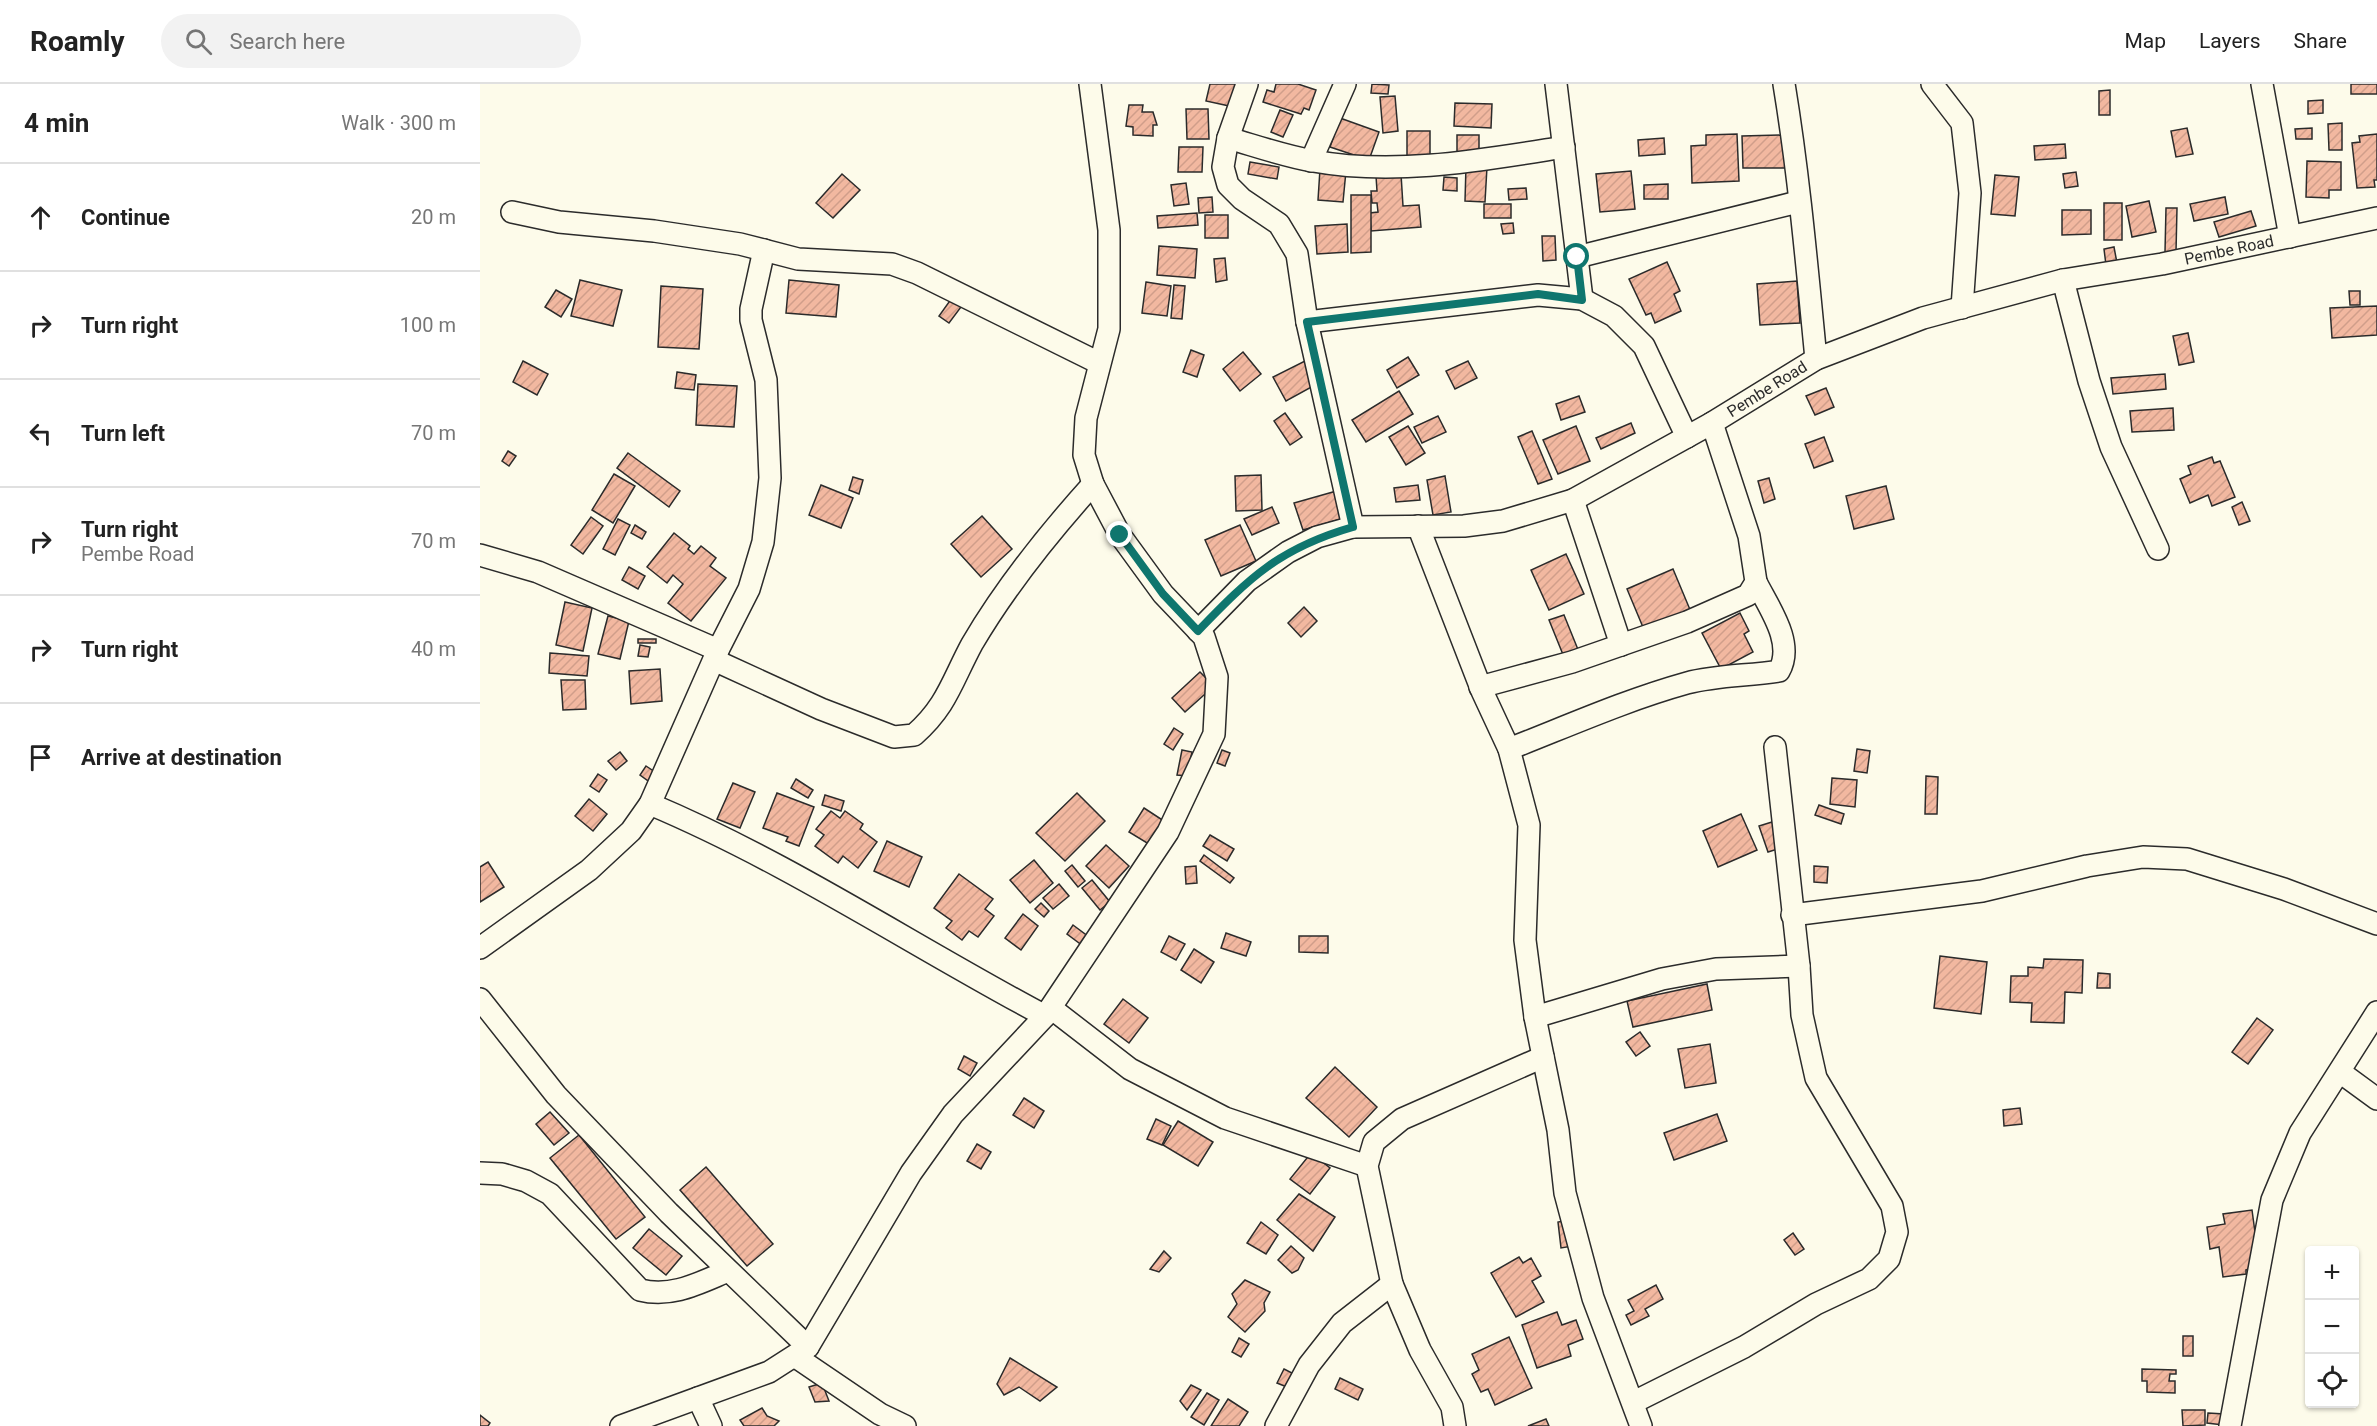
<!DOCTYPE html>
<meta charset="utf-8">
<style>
body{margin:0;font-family:Roboto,sans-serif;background:#f2f2f2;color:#222}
.controls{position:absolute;right:18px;bottom:18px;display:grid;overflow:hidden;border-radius:6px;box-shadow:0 2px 4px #0004}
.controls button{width:54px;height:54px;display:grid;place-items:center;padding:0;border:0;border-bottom:2px solid #e0e0e0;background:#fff;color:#222;font:30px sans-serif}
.stop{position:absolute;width:18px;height:18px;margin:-14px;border:4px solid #0f766e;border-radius:50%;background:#fff}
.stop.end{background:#0f766e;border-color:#fff;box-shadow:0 2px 6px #0008}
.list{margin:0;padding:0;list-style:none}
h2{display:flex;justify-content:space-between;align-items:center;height:78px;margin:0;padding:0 24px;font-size:26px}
h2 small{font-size:20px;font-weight:400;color:#767676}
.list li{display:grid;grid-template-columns:39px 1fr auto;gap:18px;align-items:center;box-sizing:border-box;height:108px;padding:0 24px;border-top:2px solid #e0e0e0}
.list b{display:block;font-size:22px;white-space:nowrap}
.list p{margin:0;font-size:20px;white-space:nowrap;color:#767676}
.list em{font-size:20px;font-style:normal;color:#767676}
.icon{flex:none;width:33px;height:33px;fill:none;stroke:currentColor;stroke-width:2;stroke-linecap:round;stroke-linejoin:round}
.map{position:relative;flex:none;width:1897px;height:1342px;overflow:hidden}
header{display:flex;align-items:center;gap:36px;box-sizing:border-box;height:84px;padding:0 30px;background:#fff;border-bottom:2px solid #e0e0e0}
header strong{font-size:28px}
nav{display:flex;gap:33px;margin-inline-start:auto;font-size:21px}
.search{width:420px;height:54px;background:#f2f2f2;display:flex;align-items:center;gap:15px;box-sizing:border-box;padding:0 21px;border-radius:33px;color:#767676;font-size:22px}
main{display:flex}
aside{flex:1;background:#fff}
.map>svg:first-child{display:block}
.building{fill:url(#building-hatch);stroke:#2b2b2b;stroke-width:1.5}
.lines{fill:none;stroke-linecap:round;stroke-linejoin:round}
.minor-casing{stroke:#2b2b2b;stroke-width:24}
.minor{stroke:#fdfbea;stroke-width:21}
.route{stroke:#0f766e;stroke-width:8}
.labels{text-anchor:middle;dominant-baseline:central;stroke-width:4.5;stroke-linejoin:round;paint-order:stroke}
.street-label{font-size:16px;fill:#2b2b2b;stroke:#fdfbea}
</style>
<header>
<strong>Roamly</strong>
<div class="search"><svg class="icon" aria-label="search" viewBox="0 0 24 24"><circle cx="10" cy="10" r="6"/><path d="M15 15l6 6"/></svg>Search here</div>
<nav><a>Map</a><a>Layers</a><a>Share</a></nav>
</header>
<main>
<aside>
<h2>4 min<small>Walk · 300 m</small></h2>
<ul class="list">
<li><svg class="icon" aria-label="ahead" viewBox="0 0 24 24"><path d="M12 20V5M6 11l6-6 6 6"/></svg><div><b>Continue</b></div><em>20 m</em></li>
<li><svg class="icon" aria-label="right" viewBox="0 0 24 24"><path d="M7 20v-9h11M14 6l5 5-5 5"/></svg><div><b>Turn right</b></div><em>100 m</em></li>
<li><svg class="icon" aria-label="left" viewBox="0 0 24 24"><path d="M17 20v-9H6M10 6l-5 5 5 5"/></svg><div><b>Turn left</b></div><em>70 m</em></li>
<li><svg class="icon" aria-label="right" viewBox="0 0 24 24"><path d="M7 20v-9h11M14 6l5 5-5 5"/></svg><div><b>Turn right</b><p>Pembe Road</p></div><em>70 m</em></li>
<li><svg class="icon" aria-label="right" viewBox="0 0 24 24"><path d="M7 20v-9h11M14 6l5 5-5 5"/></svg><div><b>Turn right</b></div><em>40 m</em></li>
<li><svg class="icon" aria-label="arrive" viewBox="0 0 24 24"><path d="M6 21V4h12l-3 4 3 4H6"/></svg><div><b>Arrive at destination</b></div></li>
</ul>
</aside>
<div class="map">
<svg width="1897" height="1342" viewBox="0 0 1897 1342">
<defs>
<pattern id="building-hatch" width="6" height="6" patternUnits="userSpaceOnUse" patternTransform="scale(1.5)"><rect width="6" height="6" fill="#f2b8a0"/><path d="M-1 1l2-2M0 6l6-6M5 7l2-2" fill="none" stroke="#d09e8a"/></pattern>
</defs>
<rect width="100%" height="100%" fill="#fdfbea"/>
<!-- building -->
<g class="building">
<path d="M730,0H759L754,23L726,17Z"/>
<path d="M796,0H818L836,6L829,26L824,24L821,30L783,18L787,6L794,8Z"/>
<path d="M892,0L909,1L908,10L891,9Z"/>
<rect x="1871" y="0" width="26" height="10"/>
<path d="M1630,6V31H1619V7Z"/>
<path d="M915,12L918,47L903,49L900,13Z"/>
<path d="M1843,16V29L1828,30V17Z"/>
<path d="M975,19L1012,20L1011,44L974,42Z"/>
<path d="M649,21H663L662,28H673L677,41H673V52L653,51V43L646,42Z"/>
<path d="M706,25H728L729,55H707Z"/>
<path d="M800,26L813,31L803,53L791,48Z"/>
<path d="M860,34L899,48L889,76L850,63Z"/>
<path d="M1862,39V66H1849L1848,40Z"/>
<path d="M1707,44L1713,70L1696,73L1691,47Z"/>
<path d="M1832,44V55H1816L1815,45Z"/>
<rect x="927" y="47" width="23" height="27"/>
<path d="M1257,50L1259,97L1212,99L1211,62L1226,61V51Z"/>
<path d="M1897,50V96H1894L1895,103L1877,104L1872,59L1880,58L1879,52Z"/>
<path d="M977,51H999V75L977,76Z"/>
<path d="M1304,51L1305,84H1263L1262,52Z"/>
<path d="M1184,54L1185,70L1159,72L1158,56Z"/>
<path d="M1585,60L1586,74L1555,76L1554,62Z"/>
<path d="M699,63H723L722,88H698Z"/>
<path d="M1827,77L1861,78V106H1849V114L1826,113Z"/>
<path d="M770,78L799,83L797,95L768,90Z"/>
<path d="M986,82L1007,83L1005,118L985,117Z"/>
<path d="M840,85L866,87L863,118L838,116Z"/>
<path d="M1151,87L1155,125L1120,128L1116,90Z"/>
<path d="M1596,88L1598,102L1585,104L1583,90Z"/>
<path d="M362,90L380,106L353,134L336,119Z"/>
<path d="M921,90L923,122L939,121L941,143L891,147L890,129L898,128L897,119H892L891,107H897L896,92Z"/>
<path d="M1515,91L1539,93L1535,132L1511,130Z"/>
<path d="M964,93L977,94V107L963,106Z"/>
<path d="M706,99L709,120L694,122L691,101Z"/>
<path d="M1188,100V115H1164V101Z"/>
<path d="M1046,104L1047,115L1029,116L1028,105Z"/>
<path d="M871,111H891V168L871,169Z"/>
<path d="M732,113L733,128L719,129L718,114Z"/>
<path d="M1745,113L1748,130L1714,137L1710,120Z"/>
<path d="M1669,117L1676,148L1652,153L1646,122Z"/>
<rect x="1624" y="119" width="18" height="37"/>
<rect x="1004" y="120" width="27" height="14"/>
<path d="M1686,124H1697L1696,168H1685Z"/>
<path d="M1582,126H1611V150L1582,151Z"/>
<path d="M1771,127L1776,142L1739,153L1734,138Z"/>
<path d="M717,129L718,141L678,144L677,132Z"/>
<rect x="725" y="131" width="23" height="23"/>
<path d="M1033,139L1034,149L1023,150L1021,140Z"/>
<path d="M867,140L868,168L837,170L835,142Z"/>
<path d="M1062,152H1075L1076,176L1063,177Z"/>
<path d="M679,162L717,165L715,194L677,191Z"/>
<path d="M1634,163L1637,179L1626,181L1624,165Z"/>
<path d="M745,174L747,196L736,198L734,175Z"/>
<path d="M1187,178L1200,207L1194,210L1201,227L1175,239L1171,229L1166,231L1149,195Z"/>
<path d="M100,196L142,206L133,242L91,232Z"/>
<path d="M309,196L359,201L356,233L306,229Z"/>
<path d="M1317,197L1320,239L1280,241L1277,200Z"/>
<path d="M666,198L691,202L687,232L662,229Z"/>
<path d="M694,201L705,202L702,235L691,234Z"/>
<path d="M181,202L223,205L219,265L178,263Z"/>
<path d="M76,206L92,215L81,233L65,223Z"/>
<path d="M1869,207H1880V221H1870Z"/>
<path d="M474,211L484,219L469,239L459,232Z"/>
<path d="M1897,222V251L1852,254L1850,224Z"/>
<path d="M1708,249L1714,278L1699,281L1693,252Z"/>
<path d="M711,266L724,271L717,293L703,288Z"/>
<path d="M763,268L781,290L760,307L743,285Z"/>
<path d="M928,273L939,291L917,304L907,286Z"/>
<path d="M43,277L68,290L57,311L33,298Z"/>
<path d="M825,277L837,300L806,317L793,293Z"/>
<path d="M988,277L997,294L975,305L966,287Z"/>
<path d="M197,288L216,291L214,306L195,304Z"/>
<path d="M1685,290L1686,305L1633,310L1631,294Z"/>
<path d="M218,300L257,302L254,343L216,341Z"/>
<path d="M1346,304L1354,323L1335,331L1326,312Z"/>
<path d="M919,307L933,330L886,358L872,336Z"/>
<path d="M1099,312L1105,328L1081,336L1076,320Z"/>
<path d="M1693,324L1694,346L1652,348L1650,327Z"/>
<path d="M805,329L822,353L810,361L794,337Z"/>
<path d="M958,332L966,348L942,359L934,343Z"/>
<path d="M1151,339L1155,349L1121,365L1116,354Z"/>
<path d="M928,342L945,369L926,381L909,353Z"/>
<path d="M1096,342L1110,377L1078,390L1063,356Z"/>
<path d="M1052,347L1072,395L1058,400L1038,353Z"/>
<path d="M1344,353L1353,377L1334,384L1325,360Z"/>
<path d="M28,367L36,372L29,382L22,377Z"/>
<path d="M148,369L200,407L189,423L137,384Z"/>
<path d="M1732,373L1734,379L1740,377L1755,413L1732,422L1728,411L1710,419L1700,395L1711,390L1708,382Z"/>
<path d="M134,390L155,402L133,439L112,426Z"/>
<path d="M781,391L782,426L756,427L755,392Z"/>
<path d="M965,392L971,428L953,431L947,396Z"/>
<path d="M373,393L383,396L379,410L369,406Z"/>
<path d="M1289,394L1295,415L1284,419L1278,397Z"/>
<path d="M341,401L373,414L361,444L329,431Z"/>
<path d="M938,401L940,416L916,418L914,404Z"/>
<path d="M1406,402L1414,435L1374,445L1366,412Z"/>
<path d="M860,406L868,433L823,446L814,419Z"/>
<path d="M1762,418L1770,437L1759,441L1752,423Z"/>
<path d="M792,423L799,439L772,451L764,435Z"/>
<path d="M502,432L532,465L501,493L471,460Z"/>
<path d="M111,433L123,442L103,470L91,461Z"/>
<path d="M138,435L150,441L135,471L123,465Z"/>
<path d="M155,441L166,448L162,455L151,449Z"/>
<path d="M760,441L776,477L741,492L725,456Z"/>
<path d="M194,449L210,462L208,465L214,470L221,462L236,474L230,482L246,494L211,537L188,519L203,500L193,491L187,499L167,483Z"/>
<path d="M1086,470L1104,510L1069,526L1051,486Z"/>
<path d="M149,483L165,492L158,505L142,496Z"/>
<path d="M1193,485L1211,528L1165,548L1147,505Z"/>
<path d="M85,518L112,524L103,567L76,561Z"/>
<path d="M824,523L837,537L821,553L808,539Z"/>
<path d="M1260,529L1269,547L1264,550L1273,568L1241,585L1222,549Z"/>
<path d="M1084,531L1099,568L1084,573L1069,536Z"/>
<path d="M128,532L149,537L140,575L118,570Z"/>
<rect x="158" y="555" width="18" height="4"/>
<path d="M160,561L170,563L168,573L158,572Z"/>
<path d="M70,569L109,572L107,592L69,589Z"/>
<path d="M180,585L182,617L151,620L149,587Z"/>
<path d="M720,588L734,602L705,628L692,614Z"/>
<path d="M81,596H105L106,625L83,626Z"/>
<path d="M694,644L703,650L693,666L684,660Z"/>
<path d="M1377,665L1390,667L1387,689L1374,687Z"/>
<path d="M702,666L712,668L707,692L697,691Z"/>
<path d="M742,666L750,669L745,682L737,679Z"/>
<path d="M140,668L147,677L136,686L128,677Z"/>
<path d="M166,682L178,690L171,699L160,691Z"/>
<path d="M118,690L127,696L119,708L110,702Z"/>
<path d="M1446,692L1458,693L1457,730H1445Z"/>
<path d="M1352,694L1377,696L1375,723L1350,720Z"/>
<path d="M316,695L333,706L328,714L311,704Z"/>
<path d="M253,699L275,708L260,744L237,735Z"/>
<path d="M297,709L334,723L319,762L306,757L308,753L283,744Z"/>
<path d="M597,709L625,737L585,777L556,749Z"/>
<path d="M345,711L364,717L361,727L342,721Z"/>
<path d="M109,715L127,730L113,747L95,732Z"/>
<path d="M1339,721L1364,730L1361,740L1335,731Z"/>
<path d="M664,724L687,739L672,762L649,748Z"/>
<path d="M351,727L360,734L365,727L383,740L380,745L397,758L378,784L363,772L358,779L335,762L344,751L336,745Z"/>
<path d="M1261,730L1277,766L1238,783L1223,747Z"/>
<path d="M1292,738L1301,764L1288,768L1279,742Z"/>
<path d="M730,751L754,765L747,777L723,762Z"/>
<path d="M407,757L442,773L429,803L394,787Z"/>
<path d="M626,761L649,782L629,804L606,782Z"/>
<path d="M724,771L754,794L750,799L720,777Z"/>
<path d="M554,776L573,799L550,819L530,796Z"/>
<path d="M8,778L24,803L0,818V783Z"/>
<path d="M592,781L605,797L598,803L585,787Z"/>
<path d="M716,782L717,799L706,800L705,783Z"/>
<path d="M1334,782L1348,783L1347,799L1334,798Z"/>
<path d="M479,790L513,815L505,825L514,832L498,853L489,847L482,856L466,844L472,837L454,824Z"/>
<path d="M612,796L630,818L620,826L602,804Z"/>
<path d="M579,800L589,812L573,825L563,814Z"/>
<path d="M561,819L569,827L564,833L555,825Z"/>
<path d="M543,830L558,842L541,866L525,854Z"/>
<path d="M593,841L609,853L603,862L587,850Z"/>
<path d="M746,849L771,858L766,872L741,864Z"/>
<path d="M689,852L705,860L696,876L681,868Z"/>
<path d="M819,852H848V869L819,868Z"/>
<path d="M714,865L734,878L721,899L701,886Z"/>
<path d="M1460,872L1507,878L1501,930L1454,924Z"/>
<path d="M1564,875L1603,876L1602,909L1585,908L1584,939L1551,938L1552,919L1530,918L1531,892H1548V883L1563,884Z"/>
<path d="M1618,889L1630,890V904H1617Z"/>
<path d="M1227,900L1232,926L1153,943L1147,917Z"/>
<path d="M643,915L668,934L649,959L624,940Z"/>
<path d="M1777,934L1793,946L1768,980L1752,968Z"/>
<path d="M1160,948L1170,962L1156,972L1146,958Z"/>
<path d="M1230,960L1236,999L1205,1004L1198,965Z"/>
<path d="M484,972L497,979L490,992L478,985Z"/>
<path d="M855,983L897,1023L869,1053L826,1014Z"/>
<path d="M544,1014L564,1027L554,1044L533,1031Z"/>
<path d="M1540,1024L1542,1040L1524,1042L1523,1026Z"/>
<path d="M70,1028L89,1049L74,1061L56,1040Z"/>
<path d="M1237,1030L1247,1057L1194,1076L1184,1049Z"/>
<path d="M676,1035L691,1042L682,1061L667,1055Z"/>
<path d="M698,1037L733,1058L718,1082L683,1061Z"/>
<path d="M99,1051L165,1133L136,1155L70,1074Z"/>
<path d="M497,1060L511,1068L501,1085L487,1077Z"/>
<path d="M831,1069L850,1084L830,1110L810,1095Z"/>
<path d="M226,1083L293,1160L267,1182L200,1106Z"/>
<path d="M819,1110L855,1133L833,1167L797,1136Z"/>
<path d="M1772,1126L1779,1178L1772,1185L1766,1186V1190L1743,1193L1739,1163L1730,1165L1727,1143L1745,1140L1743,1130Z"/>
<path d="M1089,1136L1093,1162L1081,1164L1078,1138Z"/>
<path d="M781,1138L798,1151L786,1170L767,1159Z"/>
<path d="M169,1145L202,1172L186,1191L153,1164Z"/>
<path d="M1313,1149L1324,1165L1315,1171L1304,1156Z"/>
<path d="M811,1162L824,1174L818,1186L812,1189L798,1176Z"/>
<path d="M684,1167L691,1174L679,1188L670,1185Z"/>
<path d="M1039,1173L1043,1179L1051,1174L1061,1192L1052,1197L1064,1218L1036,1233L1011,1189Z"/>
<path d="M765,1196L790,1208L784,1219L785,1227L765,1248L748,1233L757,1220L752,1210Z"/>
<path d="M1176,1201L1183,1215L1165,1225L1169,1232L1151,1241L1146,1231L1154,1227L1148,1216Z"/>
<path d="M1077,1228L1082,1241L1096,1236L1103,1255L1088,1261L1091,1272L1057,1284L1042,1241Z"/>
<rect x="1703" y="1252" width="10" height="20"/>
<path d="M1029,1253L1052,1304L1015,1321L1008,1305L1001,1308L992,1290L999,1286L992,1270Z"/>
<path d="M759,1254L769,1260L761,1273L752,1268Z"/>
<path d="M530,1274L577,1303L560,1317L539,1303L524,1311L517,1300Z"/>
<path d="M804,1285L818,1292L812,1305L797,1299Z"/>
<path d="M1662,1285L1696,1286V1290H1690L1689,1297H1695V1309L1667,1308V1297H1662Z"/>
<path d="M860,1294L883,1305L878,1316L855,1305Z"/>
<path d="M342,1299L349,1317L335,1318L329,1303Z"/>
<path d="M711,1301L721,1306L707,1326L700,1317Z"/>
<path d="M727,1309L739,1316L724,1341L711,1333Z"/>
<path d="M748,1315L768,1328L759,1342H731Z"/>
<path d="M282,1324L287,1332L299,1337L294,1342H264L260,1336Z"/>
<path d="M1702,1326H1725V1341L1703,1342Z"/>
<path d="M1728,1329L1744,1330L1743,1341L1727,1339Z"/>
<path d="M0,1331L10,1339L8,1342H0Z"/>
<path d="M1066,1335L1069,1342H1048Z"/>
</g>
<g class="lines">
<!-- minor casing -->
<g class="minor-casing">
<g id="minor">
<path d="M767,0L748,54L743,83L748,101L762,115L799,140L817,170L827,238L873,443"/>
<path d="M1076,0L1102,215"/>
<path d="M1304,0C1319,91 1327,183 1336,275"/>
<path d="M1452,0L1482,39L1490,109L1482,224"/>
<path d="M1782,0L1810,153"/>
<path d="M748,54C776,62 804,72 833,77C916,92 1002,76 1084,63"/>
<path d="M831,77L865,0"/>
<path d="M32,128L79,138L174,147L260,160L318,175L412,180L437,189L619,279"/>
<path d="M1097,173L1318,118"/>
<path d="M1583,196L1609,297L1631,363L1678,465"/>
<path d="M827,238L1058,211L1102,215L1134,232L1164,262L1207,353"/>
<path d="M1093,416L1141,561"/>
<path d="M938,442L1002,607L1029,665L1049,741L1045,856L1055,933L1078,1046L1085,1109L1113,1214L1161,1342"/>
<path d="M0,471L58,488L238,566"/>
<path d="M718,547L767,497L808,468L837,453L873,443L984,442L1023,437L1093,416L1232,339L1336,275L1443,234L1583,196L1682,180L1897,134"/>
<path d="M234,576L341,625L414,653L434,651C467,622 472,597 492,560C526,502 568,450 613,400"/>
<path d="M1000,603L1092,578L1207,538L1268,511L1276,498L1269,452L1232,339"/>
<path d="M1029,665C1088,642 1146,616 1207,599C1238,591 1268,592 1299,587C1315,559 1289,524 1276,498"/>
<path d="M170,720C308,778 433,862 565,932"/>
<path d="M1312,831L1502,807L1607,782L1663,773L1707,775L1804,805L1897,840"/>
<path d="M0,864L109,786L151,747L170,720L238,566L269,505L283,458L290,394L286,296L271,236V225L284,166"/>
<path d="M0,915L76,1011L189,1129L328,1263"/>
<path d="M571,924L650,985L745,1034L887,1082"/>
<path d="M1055,933L1182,895L1236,885L1319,882"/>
<path d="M1860,988L1897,1015"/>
<path d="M0,1089L22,1090L46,1097L70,1110L160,1206C192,1214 219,1199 248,1187"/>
<path d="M316,1273L400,1330L425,1342"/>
<path d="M218,1314L231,1342"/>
<path d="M1154,1318L1264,1263L1336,1220L1389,1195L1409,1175L1417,1148L1412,1122L1336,994L1322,931L1319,882L1295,663"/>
<path d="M141,1342L289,1288L328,1263L431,1089L473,1030L565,932L688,748L734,650L737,593L724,553L683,510L640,451L613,400L604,371L606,334L629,245V146L610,0"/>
<path d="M796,1342L829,1281L862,1239L912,1200"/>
<path d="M975,1342L972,1323L940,1266L912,1200L887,1082L894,1058L922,1035L1063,973"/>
<path d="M1750,1342L1792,1116L1820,1049L1897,928"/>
</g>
</g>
<!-- minor -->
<use href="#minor" class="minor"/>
</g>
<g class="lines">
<!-- route -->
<path class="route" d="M640,451L683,510L718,547C770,493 800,464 873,443L827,238L1058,210L1102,216L1097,173"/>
</g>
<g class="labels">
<!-- street labels -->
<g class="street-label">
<text transform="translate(1749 166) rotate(-12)">Pembe Road</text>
<text transform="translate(1287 305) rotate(-32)">Pembe Road</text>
</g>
</g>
</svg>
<div class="controls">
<button>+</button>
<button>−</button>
<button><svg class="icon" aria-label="locate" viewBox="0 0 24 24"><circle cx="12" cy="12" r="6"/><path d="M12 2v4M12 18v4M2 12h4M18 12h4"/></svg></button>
</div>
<div class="stop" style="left:1097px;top:173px"></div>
<div class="stop end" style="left:640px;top:451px"></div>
</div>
</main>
